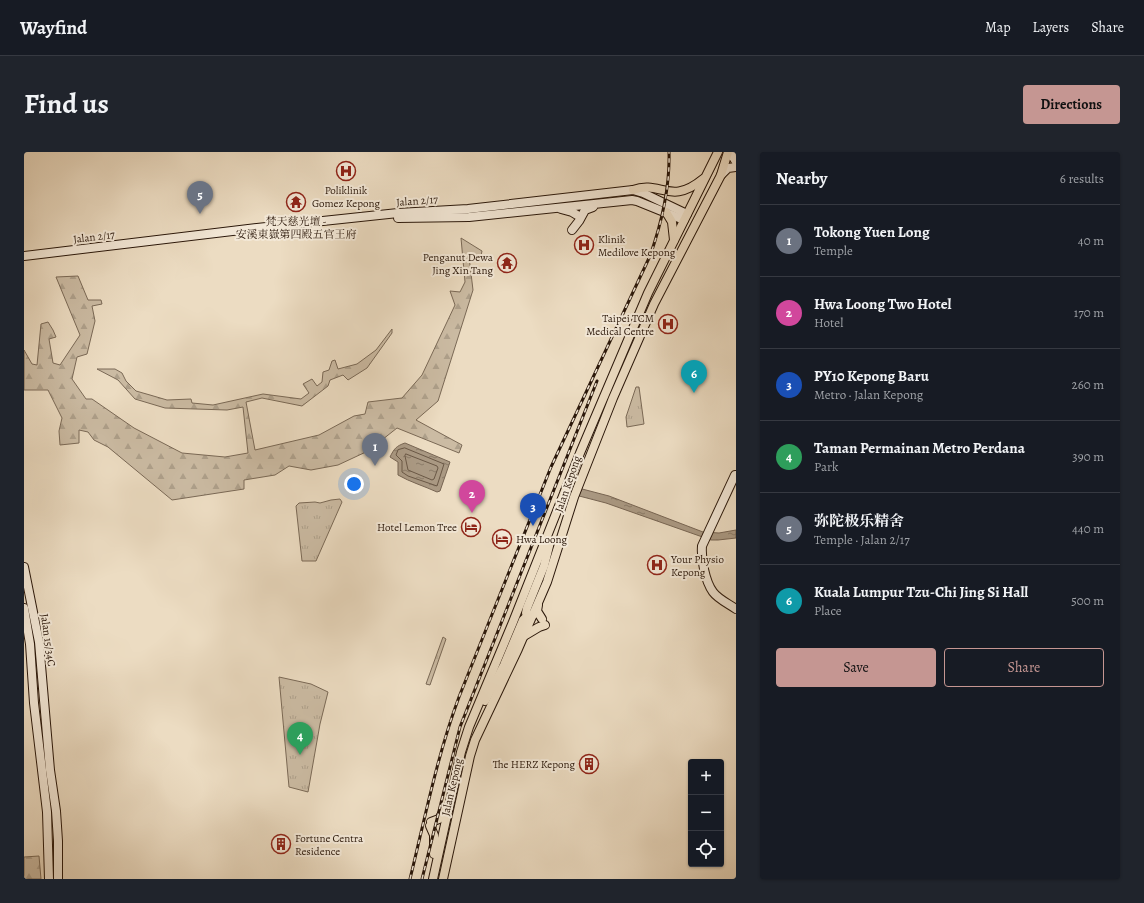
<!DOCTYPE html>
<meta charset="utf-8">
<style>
body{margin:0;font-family:Alegreya,"Noto Serif SC",serif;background:#20242c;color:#f1f3f6}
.controls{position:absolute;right:12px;bottom:12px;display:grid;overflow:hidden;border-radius:4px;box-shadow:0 1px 3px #0004}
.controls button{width:36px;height:36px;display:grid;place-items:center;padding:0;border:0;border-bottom:1px solid #363941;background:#171b24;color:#f1f3f6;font:20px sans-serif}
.you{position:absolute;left:330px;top:332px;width:14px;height:14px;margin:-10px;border:3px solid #fff;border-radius:50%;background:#1a73e8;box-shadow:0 0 0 6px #1a73e833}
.badge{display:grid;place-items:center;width:26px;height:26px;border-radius:50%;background:#c59692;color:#fff;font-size:13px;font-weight:700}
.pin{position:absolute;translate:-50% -33px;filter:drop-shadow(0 1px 2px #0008)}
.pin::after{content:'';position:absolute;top:21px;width:14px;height:12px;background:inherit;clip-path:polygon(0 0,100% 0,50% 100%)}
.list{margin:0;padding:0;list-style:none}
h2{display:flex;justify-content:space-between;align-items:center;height:52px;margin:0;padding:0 16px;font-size:17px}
h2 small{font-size:13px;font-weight:400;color:#9ea1a6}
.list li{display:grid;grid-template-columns:26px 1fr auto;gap:12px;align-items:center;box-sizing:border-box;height:72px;padding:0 16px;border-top:1px solid #363941}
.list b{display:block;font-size:15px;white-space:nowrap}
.list p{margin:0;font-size:13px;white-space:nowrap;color:#9ea1a6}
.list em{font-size:13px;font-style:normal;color:#9ea1a6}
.actions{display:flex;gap:8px;padding:12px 16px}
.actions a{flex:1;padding:9px 0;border:1px solid #c59692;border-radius:4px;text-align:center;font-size:14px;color:#c59692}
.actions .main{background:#c59692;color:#111}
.icon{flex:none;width:22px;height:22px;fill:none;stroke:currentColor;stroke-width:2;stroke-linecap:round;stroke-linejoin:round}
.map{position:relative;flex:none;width:712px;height:727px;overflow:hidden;border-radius:4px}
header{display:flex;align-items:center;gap:24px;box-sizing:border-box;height:56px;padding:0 20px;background:#171b24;border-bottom:1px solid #363941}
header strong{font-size:19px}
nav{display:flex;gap:22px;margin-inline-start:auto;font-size:14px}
.intro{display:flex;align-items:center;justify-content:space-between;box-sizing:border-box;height:96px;padding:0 24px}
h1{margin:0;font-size:28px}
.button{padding:10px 18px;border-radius:4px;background:#c59692;color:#111;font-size:14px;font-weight:700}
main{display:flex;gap:24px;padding:0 24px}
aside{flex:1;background:#171b24;border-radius:4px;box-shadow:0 1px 3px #0004}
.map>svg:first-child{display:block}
.grass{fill:url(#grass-tufts);stroke:#7a6956}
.forest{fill:url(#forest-firs);stroke:#7a6956}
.water{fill:url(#water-ripples);stroke:#776553}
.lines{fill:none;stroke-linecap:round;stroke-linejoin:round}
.shore{stroke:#6a5846;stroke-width:1}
.secondary-casing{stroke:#2a170a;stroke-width:10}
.primary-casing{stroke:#2a170a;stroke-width:10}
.secondary{stroke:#f3e8d7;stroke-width:8}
.primary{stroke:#ecdcc2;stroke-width:8}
.rail-casing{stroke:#2a170a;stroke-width:3}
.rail{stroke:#f3e8d7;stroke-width:1.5;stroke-dasharray:4.5;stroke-linecap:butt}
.labels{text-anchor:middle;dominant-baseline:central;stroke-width:4;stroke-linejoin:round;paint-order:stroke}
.poi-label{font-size:11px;fill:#2a170a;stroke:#f3e8d7;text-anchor:start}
.street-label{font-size:11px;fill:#2a170a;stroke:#f3e8d7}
</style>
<header>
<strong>Wayfind</strong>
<nav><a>Map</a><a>Layers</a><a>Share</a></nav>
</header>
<div class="intro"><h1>Find us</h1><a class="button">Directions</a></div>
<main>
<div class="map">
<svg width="712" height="727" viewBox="0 0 712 727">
<defs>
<pattern id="grass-tufts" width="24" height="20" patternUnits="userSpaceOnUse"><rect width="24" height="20" fill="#cbbba3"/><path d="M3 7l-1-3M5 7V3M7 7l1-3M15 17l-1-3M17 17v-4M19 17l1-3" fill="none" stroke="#aea08b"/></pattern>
<pattern id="forest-firs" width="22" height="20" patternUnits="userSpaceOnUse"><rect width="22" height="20" fill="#cbbba3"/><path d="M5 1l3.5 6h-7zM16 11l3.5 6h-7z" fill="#aea08b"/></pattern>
<pattern id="water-ripples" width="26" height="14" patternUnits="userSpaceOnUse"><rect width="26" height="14" fill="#aa9983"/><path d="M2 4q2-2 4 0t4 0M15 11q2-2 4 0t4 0" fill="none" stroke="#8b7c69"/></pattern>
</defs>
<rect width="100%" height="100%" fill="#ecdcc2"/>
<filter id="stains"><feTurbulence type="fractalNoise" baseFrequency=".005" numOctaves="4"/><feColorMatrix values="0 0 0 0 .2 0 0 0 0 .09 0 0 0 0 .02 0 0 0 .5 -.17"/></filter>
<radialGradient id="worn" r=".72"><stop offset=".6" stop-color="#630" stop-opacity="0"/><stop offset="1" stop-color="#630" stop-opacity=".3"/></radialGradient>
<!-- grass -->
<g class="grass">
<path d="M612,235H615L620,272L603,275L602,265Z"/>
<path d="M316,347L318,350L292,409H278L272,354L275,351L291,350L296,351L307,348Z"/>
<path d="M419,485L422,487L406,533L402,532Z"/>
<path d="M255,525L287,532L304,540L296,572L284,640L265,635Z"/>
</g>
<!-- forest -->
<g class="forest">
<path d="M437,86L458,99L456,108L445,105L449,138L414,249L392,268L438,293L435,301L373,276L344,299L314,313L287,318L265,314L251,323L220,328V337L148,348L84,295L70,288L64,280L55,278V291L36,293L35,279L38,266L24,238H0V198L8,212L13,213L17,172L24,170L29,178L32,185L25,187L29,211L36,213L56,183L32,125L54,124L64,148H77L78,152L68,154L71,169L63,202L53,205L48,227L62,247H68L110,276L158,301L201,305L224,301L219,255L203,258L141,256L111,247L94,228L73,217H91L98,221L102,229L112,239L126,243L143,248L167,247L168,251L189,253L239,242L277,247L285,241L279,232L288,227L293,234L298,230L299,220L305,218L308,209L311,208L314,217L333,212L352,198L368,177V181L343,216L324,228L319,223L306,228L304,234L278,254L238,246L222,250L231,298L295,283L330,264L341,262L344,250L378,246L398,223L431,153L426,139L436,140L441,130Z"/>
<path d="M15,704L17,727H0V705Z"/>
</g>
<!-- water -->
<g class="water">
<path d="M381,291L426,310L416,339L413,340C400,334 386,330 374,323V310L366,305C370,297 372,294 381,291Z"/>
<path d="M539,332L585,344L679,380L695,381L712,378V386L694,388H687L582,351L536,339Z"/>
</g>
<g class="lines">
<!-- shore -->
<g class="shore">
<path d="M381,296L420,312L413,334L384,324L378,320V309L372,303L374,298Z"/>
<path d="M382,302L413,314L414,316L410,327L408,328L384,318L381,304Z"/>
</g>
<!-- secondary casing -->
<g class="secondary-casing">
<g id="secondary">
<path d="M706,0L712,10"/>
<path d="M697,23L704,16L712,15"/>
<path d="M537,57L548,60L553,63"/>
<path d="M374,66L445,65L608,48L613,49L660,68"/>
<path d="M548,78L555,69L561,58L569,55"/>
<path d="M0,104L233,76L374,61L444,57L609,38L619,41L663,62"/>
<path d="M712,323H711L678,394C677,407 681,429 689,440C694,447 705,452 712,457"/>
<path d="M0,415L15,490L26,618L32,659L34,689V727"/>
<path d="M0,456L6,492L10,551L23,660L25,727"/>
</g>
</g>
<!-- primary casing -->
<g class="primary-casing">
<g id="primary">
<path d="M609,38C637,28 646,54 679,27"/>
<path d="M642,60L648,70L650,88"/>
<path d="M514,453L513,459L518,467"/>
<path d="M506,467L502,461L503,456L520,414L526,390"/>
<path d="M500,484L515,475L521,473"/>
<path d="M461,549L480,513L499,468L503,464L509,463"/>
<path d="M407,670L415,667L421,657"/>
<path d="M406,674L410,683V702"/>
<path d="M409,727L437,600L445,575L489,470L556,301L624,141L694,0"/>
<path d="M419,727L446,604L451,588L494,497L523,430L550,345L589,246L630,152L697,23L704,0"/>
</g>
</g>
<!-- secondary -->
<use href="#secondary" class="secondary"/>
<!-- primary -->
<use href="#primary" class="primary"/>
<!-- rail casing -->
<g class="rail-casing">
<g id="rail">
<path d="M386,727C401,666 413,604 435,545L527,315L626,104C638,70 646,36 645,0"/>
<path d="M398,727L436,575L573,229"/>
</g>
</g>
<!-- rail -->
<use href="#rail" class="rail"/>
</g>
<!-- icons -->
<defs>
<g id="hospital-ring" transform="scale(1)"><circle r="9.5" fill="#f3e8d7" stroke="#8f2418" stroke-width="1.5"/><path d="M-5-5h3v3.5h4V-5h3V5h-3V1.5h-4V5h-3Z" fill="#8f2418"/></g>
<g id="temple-ring" transform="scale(1)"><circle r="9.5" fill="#f3e8d7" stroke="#8f2418" stroke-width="1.5"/><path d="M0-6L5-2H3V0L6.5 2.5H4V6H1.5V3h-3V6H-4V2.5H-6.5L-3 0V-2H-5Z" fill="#8f2418"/></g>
<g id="hotel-ring" transform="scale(1)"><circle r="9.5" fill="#f3e8d7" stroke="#8f2418" stroke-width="1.5"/><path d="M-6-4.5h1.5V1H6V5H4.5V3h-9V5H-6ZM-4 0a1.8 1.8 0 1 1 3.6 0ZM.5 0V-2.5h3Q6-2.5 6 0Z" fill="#8f2418"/></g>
<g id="building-ring" transform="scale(1)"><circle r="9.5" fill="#f3e8d7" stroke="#8f2418" stroke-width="1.5"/><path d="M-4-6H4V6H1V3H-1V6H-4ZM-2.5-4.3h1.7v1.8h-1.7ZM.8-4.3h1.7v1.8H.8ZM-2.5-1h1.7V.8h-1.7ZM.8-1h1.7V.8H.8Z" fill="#8f2418"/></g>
</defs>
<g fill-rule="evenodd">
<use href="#hospital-ring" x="322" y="19"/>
<use href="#temple-ring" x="272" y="50"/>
<use href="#hospital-ring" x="560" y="93"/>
<use href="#temple-ring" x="483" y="111"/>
<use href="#hospital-ring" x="644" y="172"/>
<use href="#hotel-ring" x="447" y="375"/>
<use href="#hotel-ring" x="478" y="387"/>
<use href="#hospital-ring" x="633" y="413"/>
<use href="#building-ring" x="565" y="612"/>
<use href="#building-ring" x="257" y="692"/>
</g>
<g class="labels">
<!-- poi labels -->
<g class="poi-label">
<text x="322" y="38" text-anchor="middle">Poliklinik<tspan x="322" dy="13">Gomez Kepong</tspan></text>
<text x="272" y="69" text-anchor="middle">梵天慈光壇 -<tspan x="272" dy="13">安溪東嶽第四殿五官王府</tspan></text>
<text x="574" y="87">Klinik<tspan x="574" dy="13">Medilove Kepong</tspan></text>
<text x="469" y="105" text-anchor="end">Penganut Dewa<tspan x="469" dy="13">Jing Xin Tang</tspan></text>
<text x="630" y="166" text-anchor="end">Taipei TCM<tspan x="630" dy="13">Medical Centre</tspan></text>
<text x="433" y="375" text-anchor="end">Hotel Lemon Tree</text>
<text x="492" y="387">Hwa Loong</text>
<text x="647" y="407">Your Physio<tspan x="647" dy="13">Kepong</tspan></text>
<text x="551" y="612" text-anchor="end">The HERZ Kepong</text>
<text x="271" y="686">Fortune Centra<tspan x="271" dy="13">Residence</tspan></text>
</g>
<!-- street labels -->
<g class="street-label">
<text transform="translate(393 49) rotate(-4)">Jalan 2/17</text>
<text transform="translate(70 85) rotate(-7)">Jalan 2/17</text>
<text transform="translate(544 332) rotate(-71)">Jalan Kepong</text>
<text transform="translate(24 488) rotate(82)">Jalan 15/34C</text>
<text transform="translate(428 635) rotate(-77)">Jalan Kepong</text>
</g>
</g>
<rect width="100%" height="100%" filter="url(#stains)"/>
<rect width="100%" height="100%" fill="url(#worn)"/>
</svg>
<div class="controls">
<button>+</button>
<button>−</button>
<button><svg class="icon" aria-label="locate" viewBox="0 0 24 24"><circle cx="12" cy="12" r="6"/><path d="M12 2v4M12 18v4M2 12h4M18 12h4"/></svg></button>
</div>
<div class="you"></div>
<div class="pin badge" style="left:351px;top:314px;background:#6b7280">1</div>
<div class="pin badge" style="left:448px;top:361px;background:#d1479c">2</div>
<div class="pin badge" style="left:509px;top:374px;background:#1a4fb4">3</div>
<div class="pin badge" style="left:276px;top:603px;background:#2e9e5b">4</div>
<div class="pin badge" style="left:176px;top:62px;background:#6b7280">5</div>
<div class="pin badge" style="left:670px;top:241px;background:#0f9aa8">6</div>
</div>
<aside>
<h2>Nearby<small>6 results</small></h2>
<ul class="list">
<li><span class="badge" style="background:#6b7280">1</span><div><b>Tokong Yuen Long</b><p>Temple</p></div><em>40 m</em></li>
<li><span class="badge" style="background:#d1479c">2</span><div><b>Hwa Loong Two Hotel</b><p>Hotel</p></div><em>170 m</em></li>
<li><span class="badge" style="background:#1a4fb4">3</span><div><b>PY10 Kepong Baru</b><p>Metro · Jalan Kepong</p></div><em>260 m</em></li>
<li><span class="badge" style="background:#2e9e5b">4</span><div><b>Taman Permainan Metro Perdana</b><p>Park</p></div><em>390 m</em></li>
<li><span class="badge" style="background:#6b7280">5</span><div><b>弥陀极乐精舍</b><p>Temple · Jalan 2/17</p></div><em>440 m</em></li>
<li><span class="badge" style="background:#0f9aa8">6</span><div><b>Kuala Lumpur Tzu-Chi Jing Si Hall</b><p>Place</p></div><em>500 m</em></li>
</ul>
<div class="actions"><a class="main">Save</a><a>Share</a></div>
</aside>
</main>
